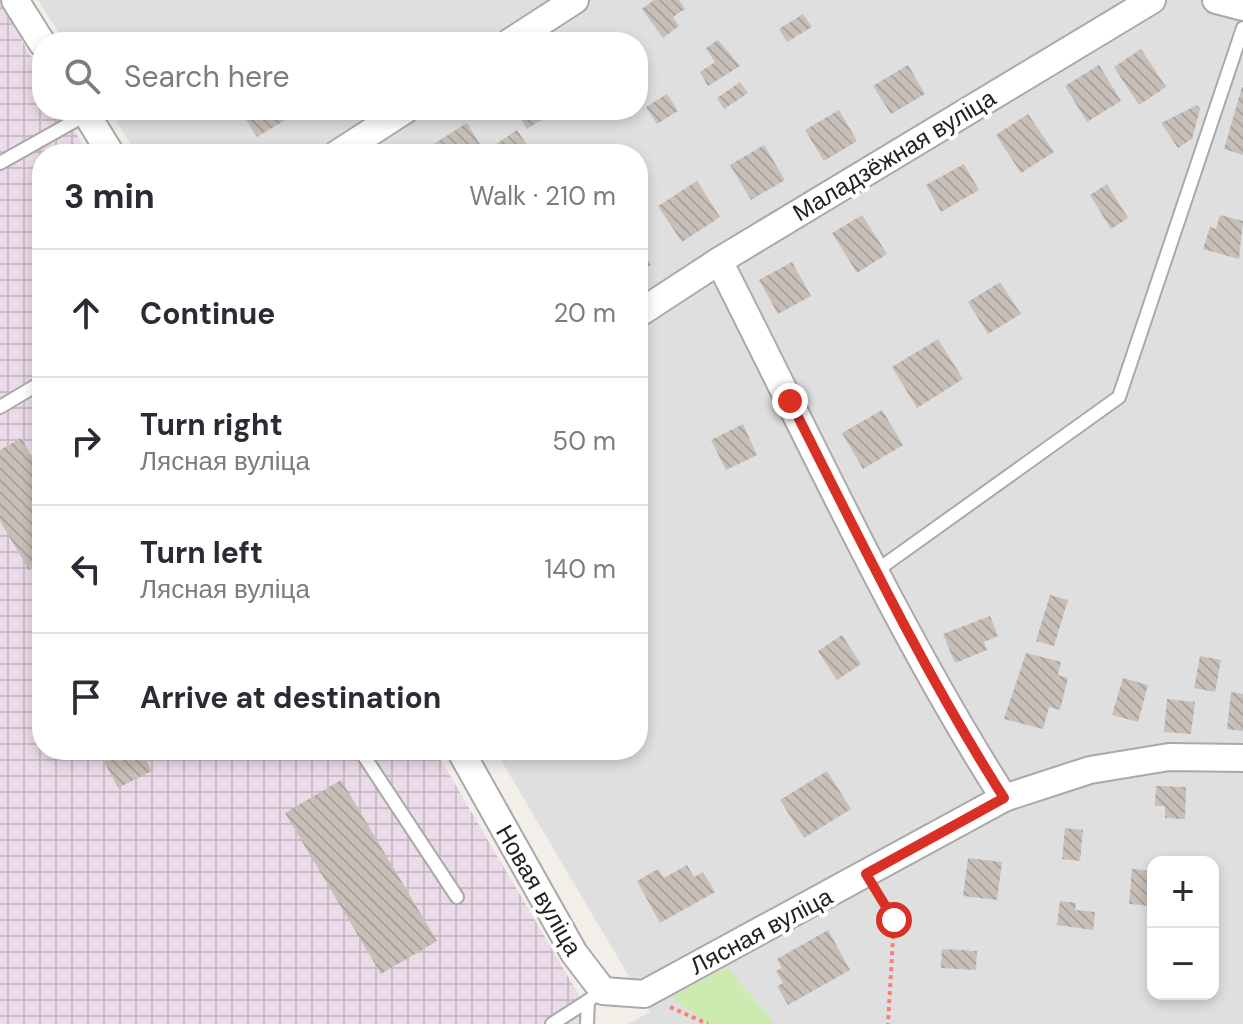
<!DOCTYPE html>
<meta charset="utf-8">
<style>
body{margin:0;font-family:"DM Sans",sans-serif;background:#f7f7f7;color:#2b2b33}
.controls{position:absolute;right:24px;bottom:24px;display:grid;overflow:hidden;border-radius:16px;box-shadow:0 4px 12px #0003}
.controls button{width:72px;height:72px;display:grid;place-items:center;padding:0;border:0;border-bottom:2px solid #e1e1e2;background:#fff;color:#2b2b33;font:40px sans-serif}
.stop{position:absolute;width:24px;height:24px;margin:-18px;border:6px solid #d93025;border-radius:50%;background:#fff}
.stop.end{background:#d93025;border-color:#fff;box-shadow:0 2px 8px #0008}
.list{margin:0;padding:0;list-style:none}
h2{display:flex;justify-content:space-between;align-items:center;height:104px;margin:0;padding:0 32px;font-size:34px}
h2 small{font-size:26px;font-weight:400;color:#7c7c81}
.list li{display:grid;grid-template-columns:52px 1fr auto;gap:24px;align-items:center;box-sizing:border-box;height:128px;padding:0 32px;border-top:2px solid #e1e1e2}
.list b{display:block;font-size:30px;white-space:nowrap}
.list p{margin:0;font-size:26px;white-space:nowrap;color:#7c7c81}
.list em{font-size:26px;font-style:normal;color:#7c7c81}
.icon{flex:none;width:44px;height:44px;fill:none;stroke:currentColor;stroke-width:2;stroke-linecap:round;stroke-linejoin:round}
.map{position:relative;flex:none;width:1243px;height:1024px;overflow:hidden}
.search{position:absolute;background:#fff;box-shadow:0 4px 12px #0003;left:32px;top:32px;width:616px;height:88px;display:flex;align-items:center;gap:20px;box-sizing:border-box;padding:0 28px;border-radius:32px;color:#7c7c81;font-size:30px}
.panel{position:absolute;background:#fff;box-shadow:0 4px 12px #0003;left:32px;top:144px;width:616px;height:616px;border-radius:32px}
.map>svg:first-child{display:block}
.residential{fill:#e0dfdf;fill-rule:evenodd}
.industrial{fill:url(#industrial-grid)}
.grass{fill:#cdebb0}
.building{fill:url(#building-back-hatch)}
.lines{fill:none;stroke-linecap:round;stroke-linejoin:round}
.lane-casing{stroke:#a9a9a9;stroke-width:16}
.street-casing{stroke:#a9a9a9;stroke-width:30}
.path{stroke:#fa8072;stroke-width:4;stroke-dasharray:4 4;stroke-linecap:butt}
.lane{stroke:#fff;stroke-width:12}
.street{stroke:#fff;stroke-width:26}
.route{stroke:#d93025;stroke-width:10}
.labels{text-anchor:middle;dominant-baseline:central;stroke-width:8;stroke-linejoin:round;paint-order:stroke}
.street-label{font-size:24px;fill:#222;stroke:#fff}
</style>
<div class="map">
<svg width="1243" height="1024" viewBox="0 0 1243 1024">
<defs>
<pattern id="industrial-grid" width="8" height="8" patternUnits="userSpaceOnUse" patternTransform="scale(2)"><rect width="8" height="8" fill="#ebdbe8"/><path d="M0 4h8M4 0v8" fill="none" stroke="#c9bcc7"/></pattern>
<pattern id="building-back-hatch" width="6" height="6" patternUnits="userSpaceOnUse" patternTransform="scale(2)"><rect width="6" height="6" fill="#c7bfb8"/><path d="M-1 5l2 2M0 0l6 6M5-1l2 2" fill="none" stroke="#aba49e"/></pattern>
</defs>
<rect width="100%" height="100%" fill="#f2efe9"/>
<!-- residential -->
<path class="residential" d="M38,0H1243V1024H775L727,968L688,988L706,1024H628L650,1012L495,750H638V154H137L109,110H638V42H65ZM1153,862H1213V994H1153Z"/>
<!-- industrial -->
<path class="industrial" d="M0,3L42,75V110H63L88,154H42V750H435L596,1024H0Z"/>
<!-- grass -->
<path class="grass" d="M727,967L775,1024H707L671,997Z"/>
<!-- building -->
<g class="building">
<path d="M654,0H679L685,9L673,17L679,26L663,38L642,9Z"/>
<path d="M803,14L812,27L787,42L779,29Z"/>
<path d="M718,40L740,66L708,86L700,72L715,62L706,48Z"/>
<path d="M1141,49L1166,87L1139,105L1114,67Z"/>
<path d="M908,65L925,94L891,114L873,86Z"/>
<path d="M1099,65L1121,101L1087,122L1065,86Z"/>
<path d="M740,82L748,93L724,109L717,98Z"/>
<path d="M1242,87H1243V155L1224,149Z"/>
<path d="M667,94L678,111L657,124L646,107Z"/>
<path d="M1197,105L1200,109L1192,139L1178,148L1161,123Z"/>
<path d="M240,110H279L285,120L257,137Z"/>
<path d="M515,110H557L527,129Z"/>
<path d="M839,110L857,141L824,161L805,130Z"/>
<path d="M1028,114L1054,152L1021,173L996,135Z"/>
<path d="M467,123L486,154H427L424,150Z"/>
<path d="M517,130L533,154H490L487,150Z"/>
<path d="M764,145L785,180L751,200L730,165Z"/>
<path d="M964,164L979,190L941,212L926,185Z"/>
<path d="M697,181L720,217L682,242L658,206Z"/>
<path d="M1107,184L1128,218L1111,229L1090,195Z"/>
<path d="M862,215L887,254L857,273L832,233Z"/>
<path d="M1220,215L1243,221L1239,259L1203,249L1210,227L1216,229Z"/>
<path d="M638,243L651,265L638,272Z"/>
<path d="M792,262L811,296L778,314L759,280Z"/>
<path d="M1000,282L1021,314L988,334L968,302Z"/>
<path d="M938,339L963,379L917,408L892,367Z"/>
<path d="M882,410L903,445L863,469L842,433Z"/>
<path d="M743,424L757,455L726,470L711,440Z"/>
<path d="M21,438L42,474V563L29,570L0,521V450Z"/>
<path d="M1050,595L1068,600L1054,646L1036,641Z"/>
<path d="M990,616L998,636L984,642L987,650L955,663L943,634Z"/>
<path d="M842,635L861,664L837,680L818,651Z"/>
<path d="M1026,653L1061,662L1058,675L1068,678L1060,710L1049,707L1043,729L1004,719Z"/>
<path d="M1200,656L1221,660L1215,692L1194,688Z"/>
<path d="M1123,678L1148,685L1138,722L1112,715Z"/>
<path d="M1231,692L1243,694V731L1227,729Z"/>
<path d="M1167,699L1195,702L1191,734L1164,732Z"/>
<path d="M98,750H141L152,771L118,788Z"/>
<path d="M827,771L851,809L804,838L780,800Z"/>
<path d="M341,780L437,941L381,974L285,813Z"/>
<path d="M1156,786L1186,787L1185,819L1165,818V806H1155Z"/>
<path d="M1065,828L1083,830L1080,861L1062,859Z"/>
<path d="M968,858L1002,862L997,900L963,896Z"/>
<path d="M687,865L694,877L703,872L715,892L660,923L637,881L658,869L664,878Z"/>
<path d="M1132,869L1153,871V906L1129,904Z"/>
<path d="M1060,901L1076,903L1075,910L1095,912L1093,930L1057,925Z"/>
<path d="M828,930L850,970L788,1005L777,986L783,983L776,971L782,968L777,959Z"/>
<path d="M942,949L977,951L976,970L941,968Z"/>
</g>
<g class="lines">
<!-- lane casing -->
<g class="lane-casing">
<g id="lane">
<path d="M0,163L87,114"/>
<path d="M0,407L42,382"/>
<path d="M876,571L1119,397L1243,28"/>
<path d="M360,750L457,897"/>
<path d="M552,1024L603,991"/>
<path d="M587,1024L588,1001"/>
</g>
</g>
<!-- street casing -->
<g class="street-casing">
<g id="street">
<path d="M15,0L42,43"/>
<path d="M1216,0L1243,7"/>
<path d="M510,42L575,0"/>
<path d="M84,110L111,154"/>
<path d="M337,154L405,110"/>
<path d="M719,261C811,441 895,627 1004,798"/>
<path d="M638,314L719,261L1152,0"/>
<path d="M460,750L574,953L603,991L644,994L1004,798L1090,770L1169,757L1243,758"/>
</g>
</g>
<!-- path -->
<g class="path">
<path d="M877,892L894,920L888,1024"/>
<path d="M670,1007L708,1024"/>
</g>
<!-- lane -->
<use href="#lane" class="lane"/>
<!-- street -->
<use href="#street" class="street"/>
</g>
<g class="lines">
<!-- route -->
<path class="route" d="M790,401C858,535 923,671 1004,798L866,874L894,920"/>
</g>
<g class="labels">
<!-- street labels -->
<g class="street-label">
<text transform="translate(894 155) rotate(-31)">Маладзёжная вуліца</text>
<text transform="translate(539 890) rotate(60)">Новая вуліца</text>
<text transform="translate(761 931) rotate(-28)">Лясная вуліца</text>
</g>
</g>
</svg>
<div class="controls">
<button>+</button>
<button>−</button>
</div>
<div class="stop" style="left:894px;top:920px"></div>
<div class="stop end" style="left:790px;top:401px"></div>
<div class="search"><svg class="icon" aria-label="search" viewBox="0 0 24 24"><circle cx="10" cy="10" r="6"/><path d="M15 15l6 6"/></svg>Search here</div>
<section class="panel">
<h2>3 min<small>Walk · 210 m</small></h2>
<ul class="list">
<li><svg class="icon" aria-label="ahead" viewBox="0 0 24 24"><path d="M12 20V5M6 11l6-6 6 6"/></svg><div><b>Continue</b></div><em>20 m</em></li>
<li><svg class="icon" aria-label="right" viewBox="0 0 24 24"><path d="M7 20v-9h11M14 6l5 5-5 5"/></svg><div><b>Turn right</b><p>Лясная вуліца</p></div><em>50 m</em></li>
<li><svg class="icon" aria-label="left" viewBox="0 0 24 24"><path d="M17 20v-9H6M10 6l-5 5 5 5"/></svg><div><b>Turn left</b><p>Лясная вуліца</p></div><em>140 m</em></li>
<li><svg class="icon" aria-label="arrive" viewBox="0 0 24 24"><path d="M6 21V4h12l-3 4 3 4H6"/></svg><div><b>Arrive at destination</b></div></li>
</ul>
</section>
</div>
